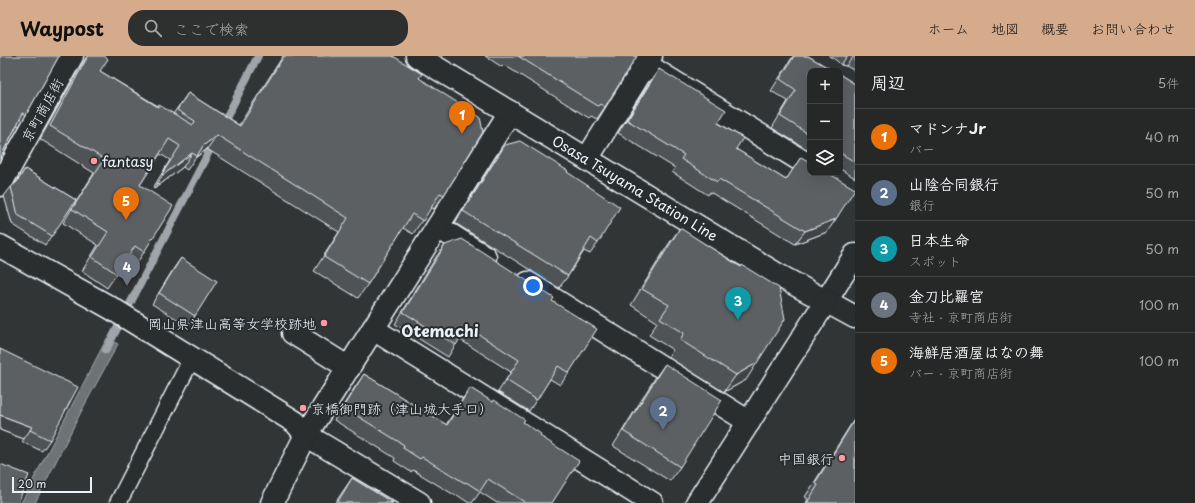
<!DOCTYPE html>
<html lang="ja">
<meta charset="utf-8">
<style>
body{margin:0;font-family:"Playpen Sans","Klee One",sans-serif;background:#2e3030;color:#f1f3f6}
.controls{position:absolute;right:12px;top:12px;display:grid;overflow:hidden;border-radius:8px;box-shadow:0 4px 16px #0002}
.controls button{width:36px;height:36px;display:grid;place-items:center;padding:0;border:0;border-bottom:1px solid #424445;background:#262828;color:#f1f3f6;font:20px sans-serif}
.scale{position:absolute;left:12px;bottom:10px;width:80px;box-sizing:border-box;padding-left:4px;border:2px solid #e8f1f8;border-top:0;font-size:11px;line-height:14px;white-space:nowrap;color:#e8f1f8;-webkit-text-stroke:3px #2a2d2e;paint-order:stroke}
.you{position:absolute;left:533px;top:230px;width:14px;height:14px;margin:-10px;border:3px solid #fff;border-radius:50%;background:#1a73e8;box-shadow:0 0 0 6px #1a73e833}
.badge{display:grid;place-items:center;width:26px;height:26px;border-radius:50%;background:#d6ab8b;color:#fff;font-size:13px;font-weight:700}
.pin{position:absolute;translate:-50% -33px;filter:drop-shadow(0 1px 2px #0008)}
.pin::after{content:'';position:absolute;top:21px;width:14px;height:12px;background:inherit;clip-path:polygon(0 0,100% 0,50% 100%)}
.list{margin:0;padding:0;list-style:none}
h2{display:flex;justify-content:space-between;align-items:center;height:52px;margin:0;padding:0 16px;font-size:17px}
h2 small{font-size:13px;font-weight:400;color:#a4a6a8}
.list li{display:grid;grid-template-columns:26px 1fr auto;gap:12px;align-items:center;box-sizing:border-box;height:56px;padding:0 16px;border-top:1px solid #424445}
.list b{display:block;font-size:15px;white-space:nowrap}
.list p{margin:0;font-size:13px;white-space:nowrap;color:#a4a6a8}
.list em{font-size:13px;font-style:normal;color:#a4a6a8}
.icon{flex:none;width:22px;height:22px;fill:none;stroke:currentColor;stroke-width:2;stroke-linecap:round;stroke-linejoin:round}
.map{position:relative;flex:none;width:855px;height:447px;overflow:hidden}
header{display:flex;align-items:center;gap:24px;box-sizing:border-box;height:56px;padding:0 20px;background:#d6ab8b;color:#111}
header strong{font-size:19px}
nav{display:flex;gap:22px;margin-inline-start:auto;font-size:14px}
.search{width:280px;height:36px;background:#2e3030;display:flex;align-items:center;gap:10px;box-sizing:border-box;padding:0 14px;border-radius:16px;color:#a4a6a8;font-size:15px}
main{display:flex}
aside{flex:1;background:#262828}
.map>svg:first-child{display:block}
.water{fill:#6e7376;stroke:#9fa5aa}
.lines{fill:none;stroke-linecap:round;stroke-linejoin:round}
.stream{stroke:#9fa5aa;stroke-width:8}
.lane-casing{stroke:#e8f1f8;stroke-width:19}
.street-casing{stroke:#e8f1f8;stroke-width:25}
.secondary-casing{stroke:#e8f1f8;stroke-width:25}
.lane{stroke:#2a2d2e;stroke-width:16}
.street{stroke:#2a2d2e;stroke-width:22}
.secondary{stroke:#2a2d2e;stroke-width:22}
.wall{fill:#4f5355;stroke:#e8f1f8}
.shaded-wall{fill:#404345;stroke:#e8f1f8}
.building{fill:#5c6063;stroke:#e8f1f8}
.poi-dot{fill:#ff9aa2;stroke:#2a2d2e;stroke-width:1.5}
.labels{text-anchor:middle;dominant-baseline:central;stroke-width:4;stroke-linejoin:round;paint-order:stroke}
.street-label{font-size:14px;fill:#e8f1f8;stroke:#2a2d2e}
.poi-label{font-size:14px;fill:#e8f1f8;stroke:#2a2d2e;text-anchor:start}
.quarter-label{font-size:16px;font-weight:bold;fill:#e8f1f8;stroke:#2a2d2e}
</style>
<header>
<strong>Waypost</strong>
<div class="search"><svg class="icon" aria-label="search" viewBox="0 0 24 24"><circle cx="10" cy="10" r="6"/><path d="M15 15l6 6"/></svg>ここで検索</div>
<nav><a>ホーム</a><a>地図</a><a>概要</a><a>お問い合わせ</a></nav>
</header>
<main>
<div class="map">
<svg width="855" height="447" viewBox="0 0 855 447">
<rect width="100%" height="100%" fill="#323536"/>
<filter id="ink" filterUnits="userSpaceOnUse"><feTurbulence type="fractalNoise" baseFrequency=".025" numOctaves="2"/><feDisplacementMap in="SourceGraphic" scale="8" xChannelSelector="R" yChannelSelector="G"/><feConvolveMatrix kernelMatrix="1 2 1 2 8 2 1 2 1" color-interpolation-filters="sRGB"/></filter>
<g filter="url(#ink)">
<!-- water -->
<path class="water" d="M107,282L118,288L83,352L35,447H21Z"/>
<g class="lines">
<!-- stream -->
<g class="stream">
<path d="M222,70L258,0"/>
<path d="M106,294L215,84"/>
</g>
<!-- lane casing -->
<g class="lane-casing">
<path id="lane" d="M118,447L192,302"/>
</g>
<!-- street casing -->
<g class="street-casing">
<g id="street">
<path d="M632,0L810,110"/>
<path d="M587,103L651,0"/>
<path d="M0,129L72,0"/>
<path d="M438,171L485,201"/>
<path d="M0,190L111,252L295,366L306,379L419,447"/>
<path d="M528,227L749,366"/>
<path d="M826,245L855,199"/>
<path d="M373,273L652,447"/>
<path d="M293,277L349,312"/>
<path d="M272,447L306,379L510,56"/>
</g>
</g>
<!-- secondary casing -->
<g class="secondary-casing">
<g id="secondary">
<path d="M417,0L778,219L855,261"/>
<path d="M697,447L826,245"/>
</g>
</g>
<!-- lane -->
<use href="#lane" class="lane"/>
<!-- street -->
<use href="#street" class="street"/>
<!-- secondary -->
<use href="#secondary" class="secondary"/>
</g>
<!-- wall -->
<g class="wall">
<path d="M0,0L26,59L19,70L17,69L3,96L5,97L0,105Z"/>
<path d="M87,0H104L100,15L158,50L173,58L188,37L239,69L283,0H393L419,22L444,139L434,153L431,151L413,178L403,172L368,228L358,242L314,215L339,176L207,93L195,102L187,114L183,111L154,133L153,132L170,104L160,98L140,129L144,196L135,210L126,204L107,232L82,215L98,189L63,167L94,117L40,83L83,7Z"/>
<path d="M485,0H637L605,51L597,63L591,60L589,62L504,9L502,11Z"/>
<path d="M793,0H808L832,14L810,15V95L772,72L788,45L771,35Z"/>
<path d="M829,0H855V15L846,10L841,9L836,4Z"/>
<path d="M659,13L718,67L736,93L786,124L801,101L827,176L795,188L710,136L708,139L672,116L675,112L618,77L650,26Z"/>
<path d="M840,18L842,20L855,28V122L840,113Z"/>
<path d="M505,89L567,116L598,187L590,198L584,195L568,220L559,232L455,167L496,101Z"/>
<path d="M25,113L76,144L45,189L12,168L4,140L11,131L15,128Z"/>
<path d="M680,172L746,324L724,336L668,301L673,294L649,279L657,266L631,249L668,189Z"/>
<path d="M445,189L552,245L569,317L560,329L550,323L529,355L498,336L511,316L459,283L448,301L395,268L436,201Z"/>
<path d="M181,202L195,260L188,270L152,248L174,212Z"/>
<path d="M0,293L50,384L42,395L22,386L24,383L0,374Z"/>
<path d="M665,308L680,411L670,425L613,390L655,322Z"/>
<path d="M364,318L446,369L461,345L470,332L523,366L540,380L552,447H497L480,436L472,447H469L457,439L456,440L413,414L411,416L394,405L395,402L334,364L355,331Z"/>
<path d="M855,362V447H806L808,443L805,441Z"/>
<path d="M352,422L393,447H335Z"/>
</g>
<!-- shaded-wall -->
<g class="shaded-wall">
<path d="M847,0H854L846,10L841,9Z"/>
<path d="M217,79L207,93L195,102L203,90Z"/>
<path d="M192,97L183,111L154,133L163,119Z"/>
<path d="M836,163L827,176L795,188L805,175Z"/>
<path d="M757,307L746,324L724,336L736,319Z"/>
<path d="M0,359L32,371L24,383L0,374Z"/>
</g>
<!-- building -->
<g class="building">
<path d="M0,0H59L26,59L23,57L3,96L5,97L4,99L3,97L0,103Z"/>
<path d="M88,0H104L108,3L100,15L158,51L159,49L193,69L195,65L177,54L188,37L240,70L284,0H393L422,18L419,22L480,61L483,76L444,139L440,137L423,165L412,158L368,228L324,201L348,162L217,79L203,90L197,100L192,97L163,119L162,118L180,90L169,83L140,129L173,150L144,196L135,190L117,218L92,201L108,176L72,153L104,103L50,70Z"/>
<path d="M518,0H637L605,51L600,48L598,50Z"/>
<path d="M794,0H808L832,14L835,15H810V79L780,60L796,34L780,23Z"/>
<path d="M659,13L726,54L718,67L743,82L736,93L786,124L801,101L810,106V117H828L855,133L836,163L805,175L719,123L717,126L681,103L684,99L627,64Z"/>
<path d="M840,18L842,20L855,28V106L840,97Z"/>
<path d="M520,85L568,115L567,116L620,151L598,187L591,182L568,220L463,155L505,89Z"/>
<path d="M25,113L76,144L52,180L18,159L11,131L17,126Z"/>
<path d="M680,172L741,211L742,209L779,232L785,263L757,307L736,319L680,284L684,277L660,262L669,249L642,233Z"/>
<path d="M462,183L554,242L552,245L597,273L569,317L558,310L537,344L506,324L519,304L467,271L456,289L403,256L445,189Z"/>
<path d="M181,202L217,225L195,260L159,237Z"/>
<path d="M0,293L78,331L50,384L30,374L32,371L0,359Z"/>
<path d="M665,308L722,344L680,411L623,375Z"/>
<path d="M364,318L447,369L470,332L493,346L494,344L525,364L523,366L541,378L540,380L579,405L552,447H526L488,423L480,435L466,426L465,427L422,401L420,403L403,392L404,389L343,351Z"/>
<path d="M855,363V447H807L818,429L815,427Z"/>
<path d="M0,408L29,419L18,447H0Z"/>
<path d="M352,422L393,447H337Z"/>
</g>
</g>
<!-- markers -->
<g class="poi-dot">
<circle cx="94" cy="105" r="4"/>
<circle cx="324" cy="267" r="4"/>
<circle cx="303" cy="352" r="4"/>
<circle cx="842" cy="402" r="4"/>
</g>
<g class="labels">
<!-- street labels -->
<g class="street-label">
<text transform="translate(42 54) rotate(-61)">京町商店街</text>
<text transform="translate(635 132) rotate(31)">Osasa Tsuyama Station Line</text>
</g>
<!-- poi labels -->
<g class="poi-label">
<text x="102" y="105">fantasy</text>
<text x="316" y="267" text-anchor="end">岡山県津山高等女学校跡地</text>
<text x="311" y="352">京橋御門跡（津山城大手口）</text>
<text x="834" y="402" text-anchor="end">中国銀行</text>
</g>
<!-- quarter labels -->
<g class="quarter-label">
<text x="440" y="274">Otemachi</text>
</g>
</g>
</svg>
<div class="controls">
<button>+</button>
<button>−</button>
<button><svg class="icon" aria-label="layers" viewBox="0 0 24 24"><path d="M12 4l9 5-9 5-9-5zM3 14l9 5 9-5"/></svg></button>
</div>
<div class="scale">20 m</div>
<div class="you"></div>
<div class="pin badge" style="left:462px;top:78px;background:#e8710a">1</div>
<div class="pin badge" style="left:663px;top:374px;background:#5c6f8a">2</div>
<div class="pin badge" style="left:738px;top:264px;background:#0f9aa8">3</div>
<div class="pin badge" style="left:127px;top:230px;background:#6b7280">4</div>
<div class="pin badge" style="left:126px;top:164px;background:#e8710a">5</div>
</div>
<aside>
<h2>周辺<small>5件</small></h2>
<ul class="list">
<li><span class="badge" style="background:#e8710a">1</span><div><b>マドンナJr</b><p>バー</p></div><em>40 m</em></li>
<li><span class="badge" style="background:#5c6f8a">2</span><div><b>山陰合同銀行</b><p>銀行</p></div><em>50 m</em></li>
<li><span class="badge" style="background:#0f9aa8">3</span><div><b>日本生命</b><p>スポット</p></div><em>50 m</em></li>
<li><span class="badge" style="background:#6b7280">4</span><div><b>金刀比羅宮</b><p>寺社 · 京町商店街</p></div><em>100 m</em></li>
<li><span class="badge" style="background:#e8710a">5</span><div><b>海鮮居酒屋はなの舞</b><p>バー · 京町商店街</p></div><em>100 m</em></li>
</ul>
</aside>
</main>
